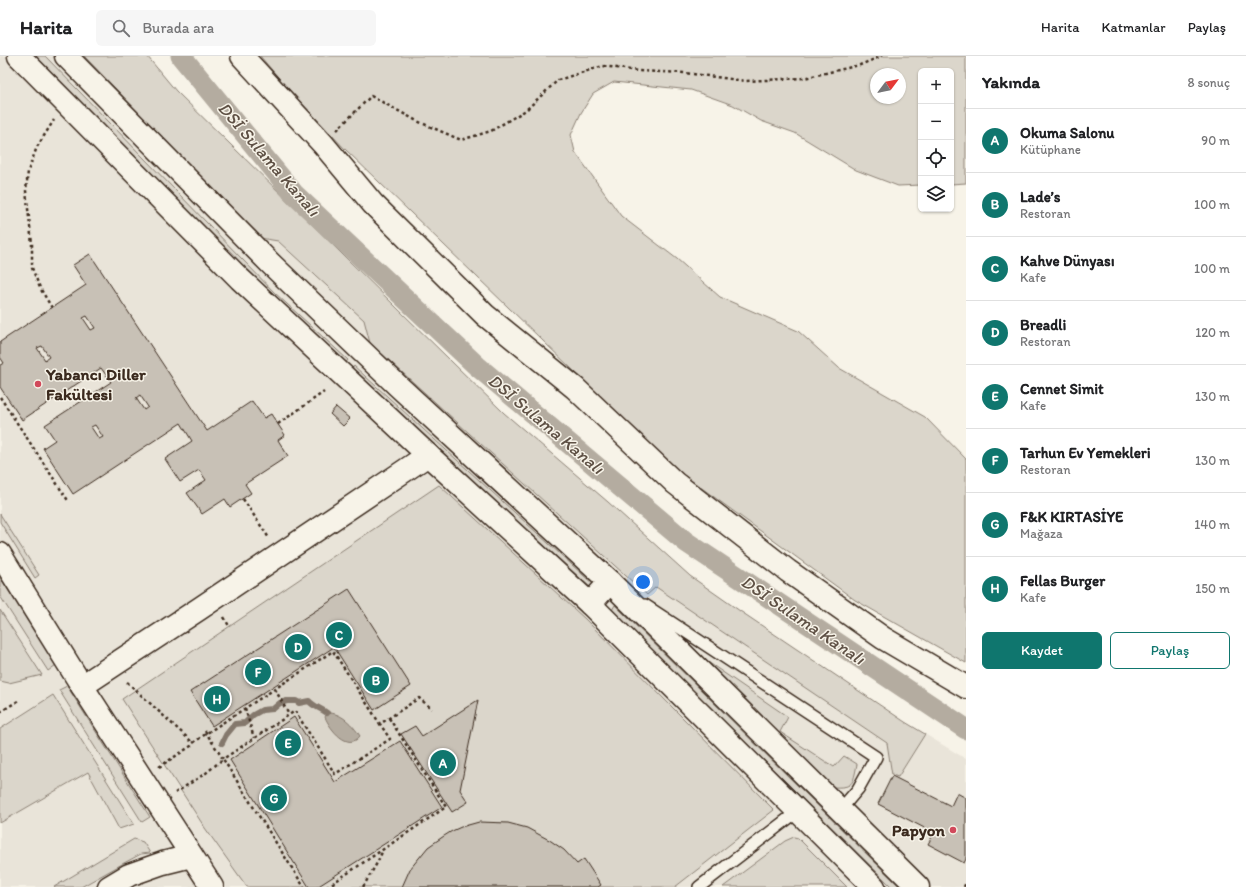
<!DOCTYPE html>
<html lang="tr">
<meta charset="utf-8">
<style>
body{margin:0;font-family:Itim,sans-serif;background:#f6f6f6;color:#202124}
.controls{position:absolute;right:12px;top:12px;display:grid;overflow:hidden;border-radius:6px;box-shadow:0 1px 3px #0004}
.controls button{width:36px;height:36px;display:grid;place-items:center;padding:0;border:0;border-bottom:1px solid #e0e0e0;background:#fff;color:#202124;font:20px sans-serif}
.compass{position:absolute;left:870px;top:12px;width:36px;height:36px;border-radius:50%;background:#fff;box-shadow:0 1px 3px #0004;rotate:58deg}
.you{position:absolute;left:643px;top:526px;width:14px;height:14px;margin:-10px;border:3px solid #fff;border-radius:50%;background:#1a73e8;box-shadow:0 0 0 6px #1a73e833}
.badge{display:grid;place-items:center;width:26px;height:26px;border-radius:50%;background:#0f766e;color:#fff;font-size:13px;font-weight:700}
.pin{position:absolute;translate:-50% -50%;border:2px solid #fff;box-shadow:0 1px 4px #0006}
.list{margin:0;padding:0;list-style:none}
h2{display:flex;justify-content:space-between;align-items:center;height:52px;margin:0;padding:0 16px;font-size:17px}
h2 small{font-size:13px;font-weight:400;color:#757577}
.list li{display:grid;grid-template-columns:26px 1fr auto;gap:12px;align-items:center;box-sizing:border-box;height:64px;padding:0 16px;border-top:1px solid #e0e0e0}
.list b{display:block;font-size:15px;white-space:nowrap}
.list p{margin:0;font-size:13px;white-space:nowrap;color:#757577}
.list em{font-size:13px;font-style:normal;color:#757577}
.actions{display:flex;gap:8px;padding:12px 16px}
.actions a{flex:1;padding:9px 0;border:1px solid #0f766e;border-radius:6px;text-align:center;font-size:14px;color:#0f766e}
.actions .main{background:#0f766e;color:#fff}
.icon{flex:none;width:22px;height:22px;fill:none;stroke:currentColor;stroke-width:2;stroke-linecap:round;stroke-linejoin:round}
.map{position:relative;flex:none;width:966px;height:831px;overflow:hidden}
header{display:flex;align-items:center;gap:24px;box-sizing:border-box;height:56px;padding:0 20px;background:#fff;border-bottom:1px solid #e0e0e0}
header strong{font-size:19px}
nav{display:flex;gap:22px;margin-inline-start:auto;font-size:14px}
.search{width:280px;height:36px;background:#f6f6f6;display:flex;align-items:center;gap:10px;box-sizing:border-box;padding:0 14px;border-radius:6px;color:#757577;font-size:15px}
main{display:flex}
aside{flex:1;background:#fff}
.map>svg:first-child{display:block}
.built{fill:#e9e4d9}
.green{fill:#dbd6cb;stroke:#8b8074;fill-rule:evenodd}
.water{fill:#b4aca0;stroke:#84786c}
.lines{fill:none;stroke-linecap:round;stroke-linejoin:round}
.stream{stroke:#84786c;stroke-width:6}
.canal{stroke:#b4aca0;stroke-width:21}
.building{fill:#c8c1b6;stroke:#3b2a1e;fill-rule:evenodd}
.lane-casing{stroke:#3b2a1e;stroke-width:14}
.street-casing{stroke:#3b2a1e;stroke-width:25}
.secondary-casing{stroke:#3b2a1e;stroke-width:25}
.path{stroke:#3b2a1e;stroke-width:2.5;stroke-dasharray:3 3;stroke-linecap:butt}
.lane{stroke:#f7f3e8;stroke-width:11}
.street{stroke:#f7f3e8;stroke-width:22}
.secondary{stroke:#f7f3e8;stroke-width:22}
.poi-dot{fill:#d1495b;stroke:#f7f3e8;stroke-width:1.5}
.labels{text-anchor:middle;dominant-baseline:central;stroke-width:3;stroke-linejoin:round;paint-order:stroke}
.poi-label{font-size:17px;font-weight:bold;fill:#3b2a1e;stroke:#f7f3e8;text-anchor:start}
.water-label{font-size:18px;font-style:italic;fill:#5f5145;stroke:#f7f3e8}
</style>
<header>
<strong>Harita</strong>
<div class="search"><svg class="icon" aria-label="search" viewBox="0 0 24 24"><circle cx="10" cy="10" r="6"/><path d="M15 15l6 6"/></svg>Burada ara</div>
<nav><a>Harita</a><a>Katmanlar</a><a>Paylaş</a></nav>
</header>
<main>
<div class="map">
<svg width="966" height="831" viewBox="0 0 966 831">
<rect width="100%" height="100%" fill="#f7f3e8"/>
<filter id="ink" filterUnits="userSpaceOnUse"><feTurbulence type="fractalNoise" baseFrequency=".025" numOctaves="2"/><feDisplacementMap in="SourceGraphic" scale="8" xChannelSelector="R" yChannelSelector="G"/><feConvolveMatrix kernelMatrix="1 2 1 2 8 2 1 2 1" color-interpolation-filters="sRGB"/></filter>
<g filter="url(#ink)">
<!-- built -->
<path class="built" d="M0,0H147L176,35L504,357L608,446L690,520L740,555L905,666L966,703V831H0Z"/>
<!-- green -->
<g class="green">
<path d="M36,0H45L275,237L348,304L344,309L271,241Z"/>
<path d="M84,0H147L176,35L504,357L608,446L690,520L740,555L905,666L925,678L898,721L892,719L887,687L656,531L647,539L370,287L364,264L278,185L260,182Z"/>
<path d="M260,0H966V127L951,128V15H921V129L898,130L856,114L795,77L761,65L733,49L691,34L614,26L593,38L581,57L571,79L575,96L621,160L677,203L720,241L798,275L839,312L925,361L966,403V607L855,544L673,411L345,93L283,27ZM876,18H900V42H876Z"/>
<path d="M354,310L594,529L591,532L351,314Z"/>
<path d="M439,429L585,563L774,754L675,831H247L205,772L122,643Z"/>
<path d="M0,458L39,519L35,522L0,466Z"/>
<path d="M0,521L56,609L48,615L0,540Z"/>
<path d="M615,549L900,831H892L612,554Z"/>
<path d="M0,554L42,619L9,627L0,625Z"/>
<path d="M705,604L788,661L780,676L834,711L844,700L857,708C853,729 853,732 831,731Z"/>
<path d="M67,630L150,761L142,766L59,634Z"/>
<path d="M53,639L134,768L119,773L88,716L0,767V673Z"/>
<path d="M794,781L798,782L847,831H723L785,785Z"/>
<path d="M134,783L143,786L150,797L141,798L124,807L81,831H54Z"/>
</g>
<!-- water -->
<path class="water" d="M327,657C341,656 353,669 360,680C348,696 330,673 325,661Z"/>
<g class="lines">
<!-- stream -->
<path class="stream" d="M222,687L226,679L235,668L245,667L253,659L262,654L273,653L280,647L287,645H296L299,647L309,645C314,651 321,652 327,657"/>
<!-- canal -->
<path class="canal" d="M181,0L294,138L477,310L686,486L966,673"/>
</g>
<!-- building -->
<g class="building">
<path d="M90,198L207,375L252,345L264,362L271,358L285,379L278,384L288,400L245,428L251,437L230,451L225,443L202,458L187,437L206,424L199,414L180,426L165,403L192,385L181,367L73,438L43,392L55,384L45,369L111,326L101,312L22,364L0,331V309L4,307L0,301V286L86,229L73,209ZM87,260L95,272L91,274L83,262ZM42,290L49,301L45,304L37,292ZM140,339L148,351L144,354L136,342ZM95,369L103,381L99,383L91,371Z"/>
<path d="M336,351L350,363L343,370L330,358Z"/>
<path d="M349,533L411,630L374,654L334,591L212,670L190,636Z"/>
<path d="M478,644L460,734L468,746L452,756L401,678L415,670L422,680Z"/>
<path d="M294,661L335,726L400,685L442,751L317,831H309L230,704Z"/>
<path d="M892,720L951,750L957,737L966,742V803L964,807L928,788L934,777L878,748Z"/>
<path d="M479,766L508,767L527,772L551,785L564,794L577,808L584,803L601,829L598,831H402L410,813L428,791L444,780L452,775L461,771Z"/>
</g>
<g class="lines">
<!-- lane casing -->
<g class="lane-casing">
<g id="lane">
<path d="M645,549L876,701L858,733L840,754"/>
<path d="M699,831L798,755"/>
</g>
</g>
<!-- street casing -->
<g class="street-casing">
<g id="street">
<path d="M242,0L323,88L373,148L485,259L575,332L675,427L788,515L883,582L966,631"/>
<path d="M0,498L82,630L212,831"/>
<path d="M590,548L610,526"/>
<path d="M82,630L199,553L428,399"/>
<path d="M109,831L129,819L163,807L191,800"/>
</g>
</g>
<!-- secondary casing -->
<g class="secondary-casing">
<g id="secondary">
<path d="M19,0L240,223L428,399L590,548L874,831"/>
<path d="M66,0L271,208L397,329L610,526L918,831"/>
</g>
</g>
<!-- path -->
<g class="path">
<path d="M337,74L371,40L417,65L461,84L491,75L526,54L558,24L603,10L638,15L685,17L746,25L804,22L860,9L882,0"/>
<path d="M52,252L40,232L32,212V188L26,135L28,115L37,91L54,64"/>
<path d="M0,341L69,446"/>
<path d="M278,368L324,336"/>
<path d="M243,443L269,482"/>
<path d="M224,561L229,570"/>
<path d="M127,626L193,687"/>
<path d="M275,633L289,659"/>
<path d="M245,652L254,682"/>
<path d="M0,656L18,645"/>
<path d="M205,675L223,703L295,655L335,718L390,683L380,668"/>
<path d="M159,711L191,690L193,687L207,677L333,595L380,668L419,642L432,653"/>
<path d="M175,737L206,717L223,703L304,831"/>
<path d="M327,831L446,751L389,662"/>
<path d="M363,831L377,807L383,794"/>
<path d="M964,831L966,826"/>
</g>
<!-- lane -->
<use href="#lane" class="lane"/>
<!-- street -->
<use href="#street" class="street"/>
<!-- secondary -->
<use href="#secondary" class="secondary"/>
</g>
</g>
<!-- markers -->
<g class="poi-dot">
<circle cx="38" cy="328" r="4"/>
<circle cx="953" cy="774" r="4"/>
</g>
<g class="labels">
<!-- poi labels -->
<g class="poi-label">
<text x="46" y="318">Yabancı Diller<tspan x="46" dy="20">Fakültesi</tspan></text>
<text x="945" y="774" text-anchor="end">Papyon</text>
</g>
<!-- water labels -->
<g class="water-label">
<text transform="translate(269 103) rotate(49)">DSİ Sulama Kanalı</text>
<text transform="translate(546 368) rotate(40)">DSİ Sulama Kanalı</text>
<text transform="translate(803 564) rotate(34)">DSİ Sulama Kanalı</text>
</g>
</g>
</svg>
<div class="controls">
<button>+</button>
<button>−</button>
<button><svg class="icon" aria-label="locate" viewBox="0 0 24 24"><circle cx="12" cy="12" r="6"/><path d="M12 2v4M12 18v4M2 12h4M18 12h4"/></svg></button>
<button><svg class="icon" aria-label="layers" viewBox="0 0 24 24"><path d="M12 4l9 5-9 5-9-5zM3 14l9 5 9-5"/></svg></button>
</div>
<svg class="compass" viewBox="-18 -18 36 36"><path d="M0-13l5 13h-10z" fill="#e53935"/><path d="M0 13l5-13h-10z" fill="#757577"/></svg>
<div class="you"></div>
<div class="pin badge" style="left:443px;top:707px">A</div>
<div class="pin badge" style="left:376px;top:624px">B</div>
<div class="pin badge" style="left:339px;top:579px">C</div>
<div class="pin badge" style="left:298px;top:591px">D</div>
<div class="pin badge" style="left:288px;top:687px">E</div>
<div class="pin badge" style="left:258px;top:616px">F</div>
<div class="pin badge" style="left:274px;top:742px">G</div>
<div class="pin badge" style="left:217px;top:643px">H</div>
</div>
<aside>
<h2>Yakında<small>8 sonuç</small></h2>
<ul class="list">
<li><span class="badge">A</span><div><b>Okuma Salonu</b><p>Kütüphane</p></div><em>90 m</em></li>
<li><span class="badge">B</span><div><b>Lade’s</b><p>Restoran</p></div><em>100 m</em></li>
<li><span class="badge">C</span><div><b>Kahve Dünyası</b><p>Kafe</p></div><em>100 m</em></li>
<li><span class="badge">D</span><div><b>Breadli</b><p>Restoran</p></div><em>120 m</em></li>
<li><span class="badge">E</span><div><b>Cennet Simit</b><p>Kafe</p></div><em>130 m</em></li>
<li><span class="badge">F</span><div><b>Tarhun Ev Yemekleri</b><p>Restoran</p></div><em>130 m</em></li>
<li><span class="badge">G</span><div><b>F&amp;K KIRTASİYE</b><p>Mağaza</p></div><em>140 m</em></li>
<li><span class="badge">H</span><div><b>Fellas Burger</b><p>Kafe</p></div><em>150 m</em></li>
</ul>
<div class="actions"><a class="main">Kaydet</a><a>Paylaş</a></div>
</aside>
</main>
